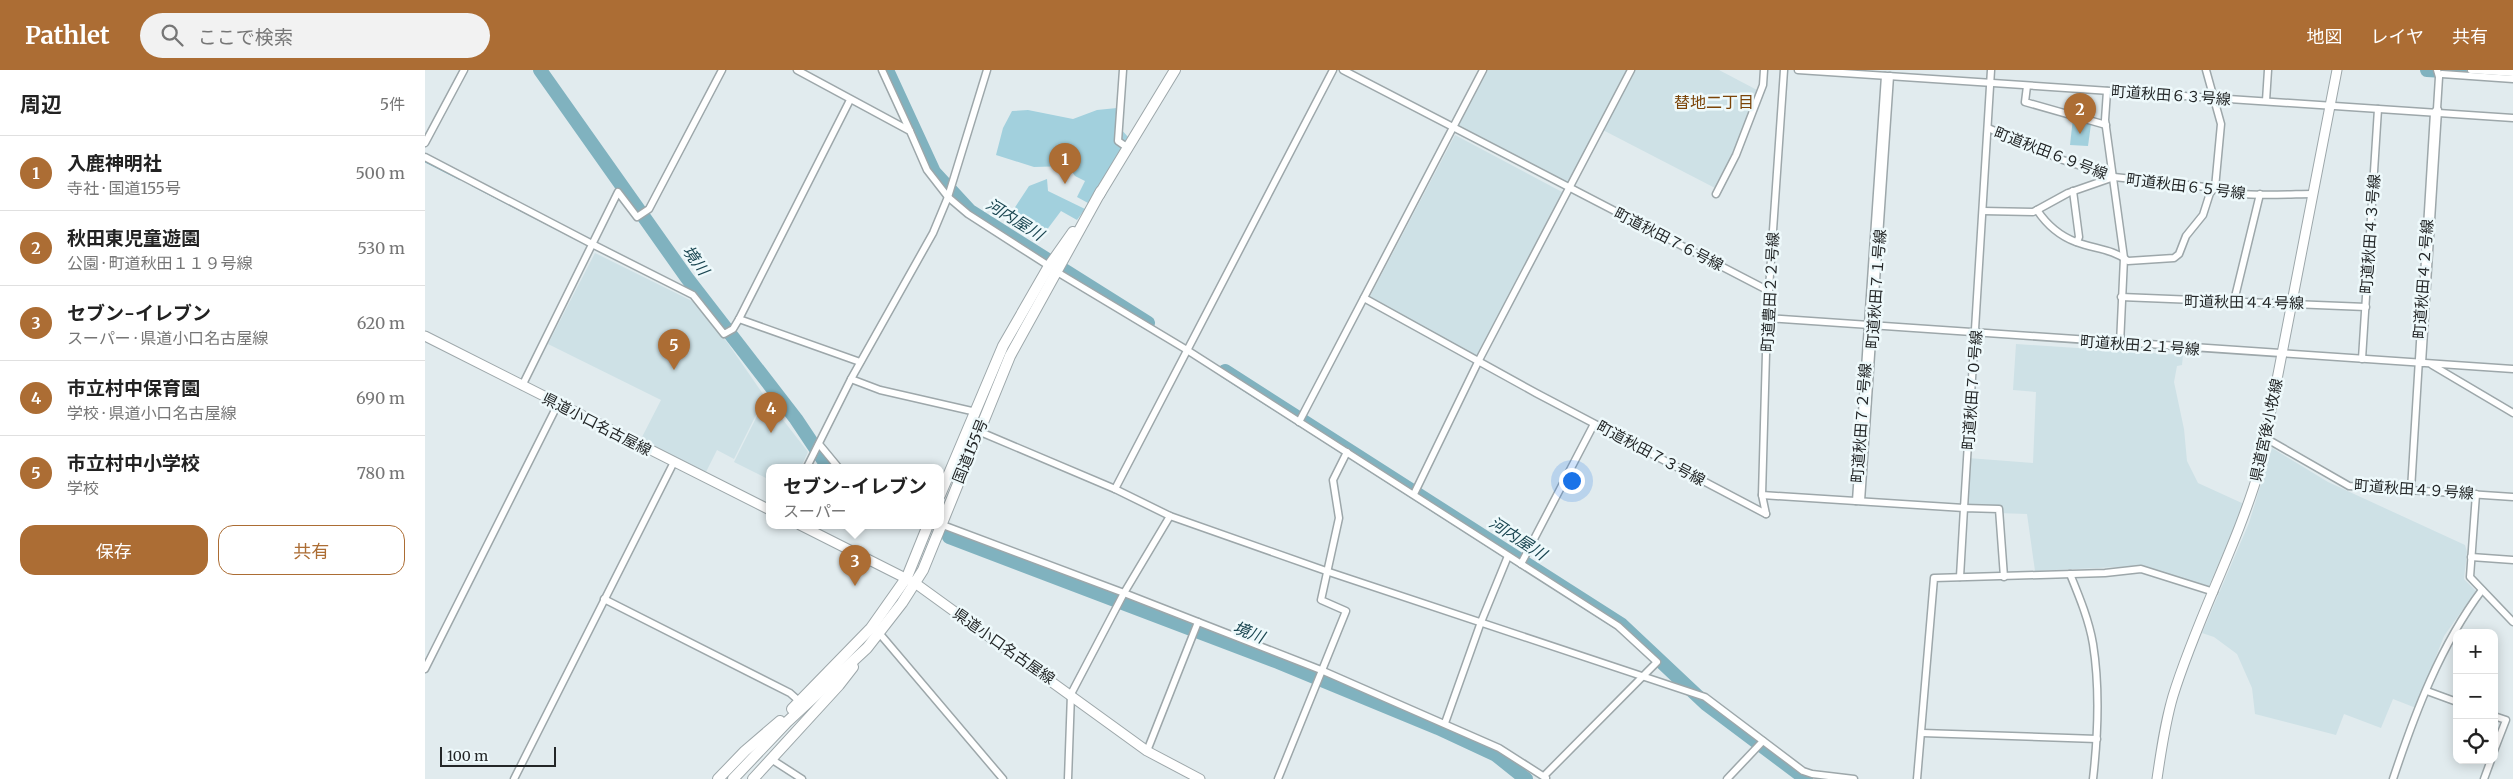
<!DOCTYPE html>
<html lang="ja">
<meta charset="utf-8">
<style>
body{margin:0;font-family:Merriweather,"Noto Sans JP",serif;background:#f2f2f2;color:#222}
.controls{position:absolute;right:15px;bottom:15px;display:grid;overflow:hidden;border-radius:10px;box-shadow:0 2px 12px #0003}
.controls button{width:45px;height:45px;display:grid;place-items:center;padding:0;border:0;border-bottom:1px solid #e0e0e0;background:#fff;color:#222;font:25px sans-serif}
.scale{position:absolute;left:15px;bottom:12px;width:116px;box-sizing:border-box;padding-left:5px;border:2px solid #232627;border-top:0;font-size:14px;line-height:18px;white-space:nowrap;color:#232627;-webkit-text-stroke:4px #eef9fb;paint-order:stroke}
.you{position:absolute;left:1146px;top:410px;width:18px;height:18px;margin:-12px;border:4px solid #fff;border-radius:50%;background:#1a73e8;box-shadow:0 0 0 8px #1a73e833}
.badge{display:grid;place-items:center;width:32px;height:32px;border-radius:50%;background:#ac6d34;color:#fff;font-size:16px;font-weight:700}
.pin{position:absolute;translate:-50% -41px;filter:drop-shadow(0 1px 2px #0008)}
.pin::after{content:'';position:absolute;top:26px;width:18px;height:15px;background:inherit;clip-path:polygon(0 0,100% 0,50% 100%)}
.popup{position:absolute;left:341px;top:394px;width:178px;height:65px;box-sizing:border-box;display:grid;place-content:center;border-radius:10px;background:#fff;filter:drop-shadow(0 1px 4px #0005);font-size:16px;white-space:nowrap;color:#767676}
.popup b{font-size:19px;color:#222}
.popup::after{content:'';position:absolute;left:50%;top:100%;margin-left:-10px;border:10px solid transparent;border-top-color:#fff}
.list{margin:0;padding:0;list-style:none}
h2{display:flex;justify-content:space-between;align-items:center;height:65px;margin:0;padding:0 20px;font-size:21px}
h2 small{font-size:16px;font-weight:400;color:#767676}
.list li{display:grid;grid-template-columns:32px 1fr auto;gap:15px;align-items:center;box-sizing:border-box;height:75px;padding:0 20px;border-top:1px solid #e0e0e0}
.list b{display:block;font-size:19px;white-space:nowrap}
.list p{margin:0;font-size:16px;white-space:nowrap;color:#767676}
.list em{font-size:16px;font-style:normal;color:#767676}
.actions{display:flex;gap:10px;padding:15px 20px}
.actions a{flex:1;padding:11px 0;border:1px solid #ac6d34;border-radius:15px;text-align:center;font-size:18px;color:#ac6d34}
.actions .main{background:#ac6d34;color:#fff}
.icon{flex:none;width:28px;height:28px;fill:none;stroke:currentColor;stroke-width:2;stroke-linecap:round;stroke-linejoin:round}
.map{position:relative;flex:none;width:2088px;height:709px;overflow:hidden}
header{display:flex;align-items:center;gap:30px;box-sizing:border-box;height:70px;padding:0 25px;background:#ac6d34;color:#fff}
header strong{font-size:24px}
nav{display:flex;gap:28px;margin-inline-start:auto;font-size:18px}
.search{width:350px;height:45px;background:#f2f2f2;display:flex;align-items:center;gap:12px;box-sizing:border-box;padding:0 18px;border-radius:28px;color:#767676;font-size:19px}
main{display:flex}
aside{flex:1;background:#fff}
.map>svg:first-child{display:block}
.built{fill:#cee1e6}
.green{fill:#a2d0dd}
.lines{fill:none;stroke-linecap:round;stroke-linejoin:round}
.stream{stroke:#80b2bf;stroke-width:2.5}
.river{stroke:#80b2bf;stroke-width:14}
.minor-casing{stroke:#9da7aa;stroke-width:9}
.secondary-casing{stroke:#9da7aa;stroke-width:11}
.trunk-casing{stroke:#9da7aa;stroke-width:12}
.minor{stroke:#fff;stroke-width:6}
.secondary{stroke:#fff;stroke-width:9}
.trunk{stroke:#fff;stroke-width:10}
.labels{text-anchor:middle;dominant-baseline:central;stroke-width:5;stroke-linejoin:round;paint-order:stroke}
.street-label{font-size:15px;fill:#232627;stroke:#eef9fb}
.neighbourhood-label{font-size:16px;fill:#7b4408;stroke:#eef9fb}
.water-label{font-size:16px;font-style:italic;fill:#1a4651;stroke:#eef9fb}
</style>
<header>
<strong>Pathlet</strong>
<div class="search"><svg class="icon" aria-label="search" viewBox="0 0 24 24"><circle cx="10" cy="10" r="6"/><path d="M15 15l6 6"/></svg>ここで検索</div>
<nav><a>地図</a><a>レイヤ</a><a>共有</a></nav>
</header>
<main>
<aside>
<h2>周辺<small>5件</small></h2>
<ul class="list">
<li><span class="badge">1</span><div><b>入鹿神明社</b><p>寺社 · 国道155号</p></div><em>500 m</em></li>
<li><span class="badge">2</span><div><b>秋田東児童遊園</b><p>公園 · 町道秋田１１９号線</p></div><em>530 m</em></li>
<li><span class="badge">3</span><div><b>セブン-イレブン</b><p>スーパー · 県道小口名古屋線</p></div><em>620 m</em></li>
<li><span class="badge">4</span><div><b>市立村中保育園</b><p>学校 · 県道小口名古屋線</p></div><em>690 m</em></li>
<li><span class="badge">5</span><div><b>市立村中小学校</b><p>学校</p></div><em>780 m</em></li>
</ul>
<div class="actions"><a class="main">保存</a><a>共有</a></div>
</aside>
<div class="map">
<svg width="2088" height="709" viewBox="0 0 2088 709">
<rect width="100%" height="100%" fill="#e1ebee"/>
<!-- built -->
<g class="built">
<path d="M1060,0H1294L1332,20L1312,74L1290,118L1174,58L1144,114L1032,55Z"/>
<path d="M1030,65L1139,123L1053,288L943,230Z"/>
<path d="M170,183L267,231L302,272L340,327L309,389L292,380L281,402L216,369L236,330L123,274Z"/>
<path d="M1591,274L1758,285L1757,295L1752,296L1749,312L1759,359L1762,391L1773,413L1819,434L1784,516L1713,496L1610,501L1602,444L1541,442L1543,388L1608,393L1611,322L1588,320Z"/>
<path d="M341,328L383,382L376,397H345V410L309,392Z"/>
<path d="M1847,378L1903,412L2040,475L2042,482L2039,509L2051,521L2019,566L1991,638L1968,629L1956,658L1919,644L1911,665L1830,644L1827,618L1812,584L1789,567L1777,563L1824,453Z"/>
</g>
<!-- green -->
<g class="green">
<path d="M692,38L693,56L704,68L663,133L652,127L660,111L650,106L643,96L609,97L571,85L578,58L587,41L603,40L648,49L672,40Z"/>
<path d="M1648,48L1666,54L1663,76L1645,75Z"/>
<path d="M622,109L623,121L660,139L652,150L636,141L615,169L583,148L604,116Z"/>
</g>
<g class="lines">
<!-- stream -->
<g class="stream">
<path d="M0,91L35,109"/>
<path d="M47,115L191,189"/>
</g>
<!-- river -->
<g class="river">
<path d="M115,0L262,208L371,349L403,397"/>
<path d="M462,0L509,102L545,141L723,253"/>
<path d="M2002,0L2035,2"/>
<path d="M800,301L1197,555L1281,634L1381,709"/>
<path d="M524,467L853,592L1013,658L1071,685L1101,709"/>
</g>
<!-- minor casing -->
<g class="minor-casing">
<g id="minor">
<path d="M372,0L485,61L502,100L523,127L543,144L624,196"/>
<path d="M457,0L485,61"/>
<path d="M698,0L693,71L703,78"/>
<path d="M918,0L1344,221"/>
<path d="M1373,0L2088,48"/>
<path d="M2046,0L2088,3"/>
<path d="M2017,4L2088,9"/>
<path d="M1602,16L1600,32L1681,55"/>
<path d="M1682,21L1680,50L1699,188L1695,274"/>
<path d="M1841,31L1843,0"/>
<path d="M1563,58L1635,89L1689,107"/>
<path d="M0,73L39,0"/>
<path d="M0,87L169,175L268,225L299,264L308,259L314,249L425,30"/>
<path d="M1648,121L1654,167L1652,172"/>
<path d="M1291,124L1311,85L1338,15L1339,0"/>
<path d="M1612,140L1643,123L1689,107L1790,118C1807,128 1865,124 1887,124"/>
<path d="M1558,141L1608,142L1612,140C1622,155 1635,166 1651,172C1669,179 1688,179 1703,191L1749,188L1754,184L1761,166L1778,145L1785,123L1790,118L1796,54L1781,0"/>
<path d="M632,202L762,280L1193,556L1232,592L1119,706"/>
<path d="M1696,227L1941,237"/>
<path d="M939,228L1111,323L1341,444"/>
<path d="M1809,231L1835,124"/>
<path d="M1342,248L2088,299"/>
<path d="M314,249L435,292"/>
<path d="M1937,289L1953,39"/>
<path d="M1997,293L2013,40"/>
<path d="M2007,295L2088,343"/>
<path d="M426,309L455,320L551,342"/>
<path d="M97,316L193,122L212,147L224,139L297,0"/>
<path d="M874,352L1058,0"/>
<path d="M553,361L690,419L745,446L904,502L1280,627L1378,701L1387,704L1429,709"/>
<path d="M1842,369L1924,416L2088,427"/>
<path d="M394,374L413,397"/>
<path d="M382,397L426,309L508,163L523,127L562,0"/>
<path d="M690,419L908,0"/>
<path d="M1986,420L2009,43L2012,39L2014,7L2012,0"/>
<path d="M989,424L1054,290L1206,0"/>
<path d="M2051,424L2045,507L2088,552"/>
<path d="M1337,425L1539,438L1566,0"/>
<path d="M1431,431L1460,6"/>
<path d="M1436,431L1465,6"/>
<path d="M1341,444L1337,425L1342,248L1359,0"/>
<path d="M515,454L699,523L896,600L1074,678L1121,708"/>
<path d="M2046,487L2088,490"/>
<path d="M1096,494L1169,354"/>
<path d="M1645,504C1654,526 1664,550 1668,574C1675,618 1673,665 1668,709"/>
<path d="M1535,507L1539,438L1574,439L1579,507"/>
<path d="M179,529L365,623L374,631"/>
<path d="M455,564L578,709"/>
<path d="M0,599L133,334"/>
<path d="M2002,621L2032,632"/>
<path d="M2069,646L2081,650L2069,681"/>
<path d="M1020,653L1056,552L1083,486"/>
<path d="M1497,663L1672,669"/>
<path d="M722,681L773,552"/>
<path d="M346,689L377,709"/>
<path d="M89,709L249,392"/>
<path d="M643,709L646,624L699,523L745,446"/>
<path d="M853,709L921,541L896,530L914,448L908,410L922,382"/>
<path d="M1302,709L1338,671"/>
<path d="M1492,709L1509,508L1680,503L1716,499L1789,522"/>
<path d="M1968,709C1990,643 2015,576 2057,520"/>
<path d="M2059,709L2066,690"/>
</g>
</g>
<!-- secondary casing -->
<g class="secondary-casing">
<g id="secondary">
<path d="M0,266L345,440"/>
<path d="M375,455L490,513L722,681L775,709"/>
<path d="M1732,709C1736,681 1740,653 1748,626C1772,548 1812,476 1835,397L1912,0"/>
</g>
</g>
<!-- trunk casing -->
<g class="trunk-casing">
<g id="trunk">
<path d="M674,125L750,0"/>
<path d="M515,425L578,276L624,196L648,162"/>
<path d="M367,639L446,558L482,507L503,455"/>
<path d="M293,709L320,681L355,651"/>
<path d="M308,709L362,652L442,578L477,533L498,500L585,286L676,121"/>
<path d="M328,709L414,615L428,597"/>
</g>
</g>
<!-- minor -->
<use href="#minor" class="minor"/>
<!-- secondary -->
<use href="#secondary" class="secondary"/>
<!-- trunk -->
<use href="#trunk" class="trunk"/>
</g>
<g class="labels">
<!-- street labels -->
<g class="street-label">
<text transform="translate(1746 25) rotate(4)">町道秋田６３号線</text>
<text transform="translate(1626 83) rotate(21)">町道秋田６９号線</text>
<text transform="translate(1761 116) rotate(7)">町道秋田６５号線</text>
<text transform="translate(1945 164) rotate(-86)">町道秋田４３号線</text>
<text transform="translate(1244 169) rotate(27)">町道秋田７６号線</text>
<text transform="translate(1998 209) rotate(-86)">町道秋田４２号線</text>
<text transform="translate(1451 219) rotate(-86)">町道秋田７１号線</text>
<text transform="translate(1345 222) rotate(-87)">町道豊田２２号線</text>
<text transform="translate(1819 232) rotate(1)">町道秋田４４号線</text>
<text transform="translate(1715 275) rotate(4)">町道秋田２１号線</text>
<text transform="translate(1547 320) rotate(-86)">町道秋田７０号線</text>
<text transform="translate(1436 353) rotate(-86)">町道秋田７２号線</text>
<text transform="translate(172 354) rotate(27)">県道小口名古屋線</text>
<text transform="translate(1841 360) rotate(-78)">県道宮後小牧線</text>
<text transform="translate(545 381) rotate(-68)">国道155号</text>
<text transform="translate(1226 383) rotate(28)">町道秋田７３号線</text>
<text transform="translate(1989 419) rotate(4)">町道秋田４９号線</text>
<text transform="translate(579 576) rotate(35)">県道小口名古屋線</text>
</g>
<!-- neighbourhood labels -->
<g class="neighbourhood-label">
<text x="1289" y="32">替地二丁目</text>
</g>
<!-- water labels -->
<g class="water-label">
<text transform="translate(590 149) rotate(32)">河内屋川</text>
<text transform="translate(271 190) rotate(54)">境川</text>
<text transform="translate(1093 468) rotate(33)">河内屋川</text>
<text transform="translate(824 562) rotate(21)">境川</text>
</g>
</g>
</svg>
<div class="controls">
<button>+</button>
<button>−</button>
<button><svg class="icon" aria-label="locate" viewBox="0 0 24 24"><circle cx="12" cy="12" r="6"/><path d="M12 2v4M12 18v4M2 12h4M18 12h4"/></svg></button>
</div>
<div class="scale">100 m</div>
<div class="you"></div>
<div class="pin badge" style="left:640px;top:114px">1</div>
<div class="pin badge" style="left:1655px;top:64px">2</div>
<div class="pin badge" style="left:430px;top:516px">3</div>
<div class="popup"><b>セブン-イレブン</b>スーパー</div>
<div class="pin badge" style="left:346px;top:363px">4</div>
<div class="pin badge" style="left:249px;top:300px">5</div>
</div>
</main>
